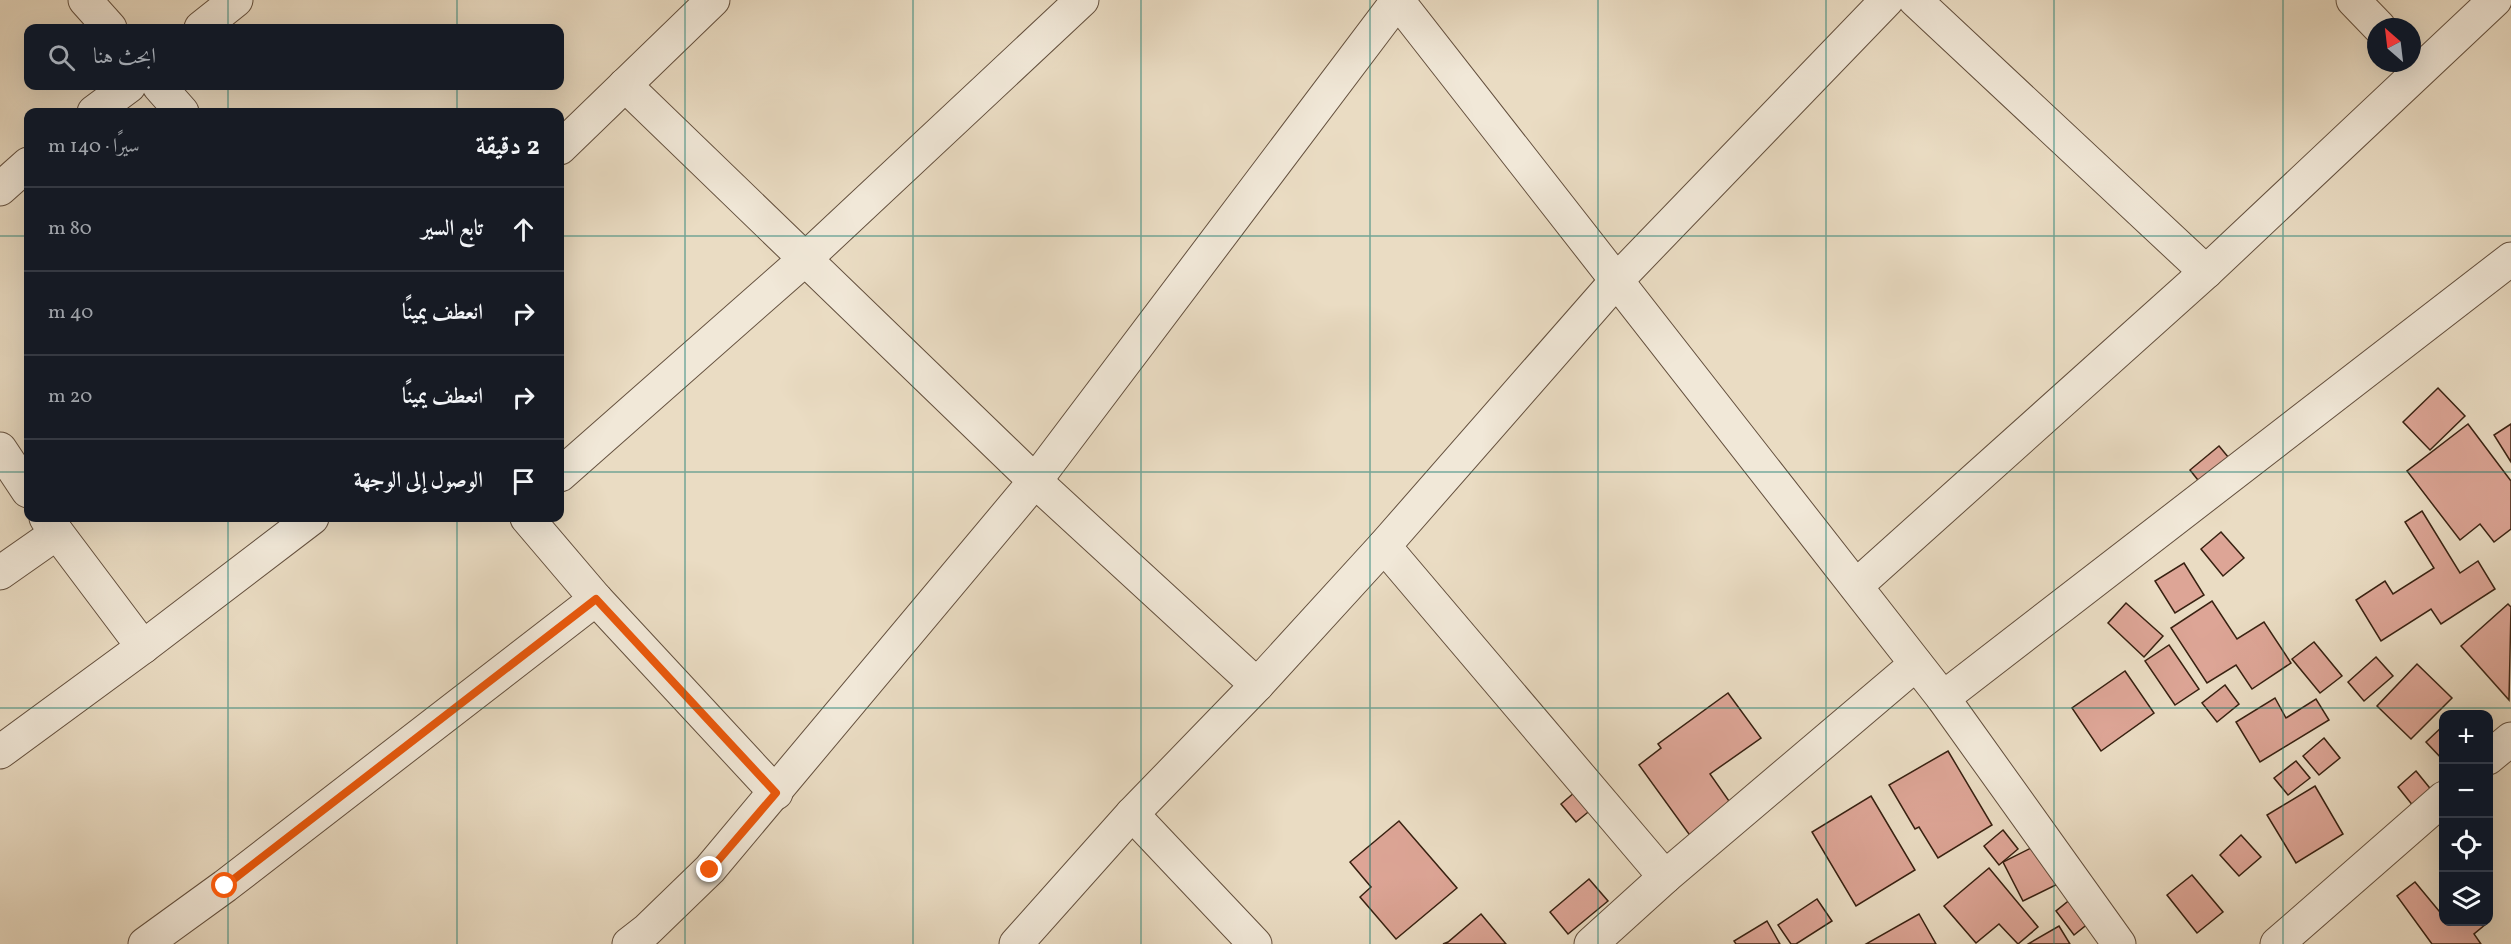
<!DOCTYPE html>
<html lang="ar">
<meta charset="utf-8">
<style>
body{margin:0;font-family:Vollkorn,Amiri,serif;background:#242831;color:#f1f3f6;direction:rtl}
.controls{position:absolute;right:18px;bottom:18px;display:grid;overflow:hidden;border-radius:12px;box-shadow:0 6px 24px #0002}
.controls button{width:54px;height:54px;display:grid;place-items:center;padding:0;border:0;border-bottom:2px solid #363941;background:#171b24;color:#f1f3f6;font:30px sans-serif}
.compass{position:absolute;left:2367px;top:18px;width:54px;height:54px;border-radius:50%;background:#171b24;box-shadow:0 6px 24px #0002;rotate:332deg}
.stop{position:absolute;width:18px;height:18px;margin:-14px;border:4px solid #ea580c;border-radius:50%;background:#fff}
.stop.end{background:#ea580c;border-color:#fff;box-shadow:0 2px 6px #0008}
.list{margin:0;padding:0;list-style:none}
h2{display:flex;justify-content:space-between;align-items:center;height:78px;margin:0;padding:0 24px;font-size:26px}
h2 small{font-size:20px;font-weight:400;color:#9ea1a6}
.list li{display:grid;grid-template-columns:39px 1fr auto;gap:18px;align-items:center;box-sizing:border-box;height:84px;padding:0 24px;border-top:2px solid #363941}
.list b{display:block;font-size:22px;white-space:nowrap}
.list em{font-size:20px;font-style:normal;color:#9ea1a6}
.icon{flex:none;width:33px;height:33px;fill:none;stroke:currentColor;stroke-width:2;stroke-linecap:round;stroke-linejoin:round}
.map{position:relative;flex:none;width:2511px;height:944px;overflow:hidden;direction:ltr}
.search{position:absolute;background:#171b24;box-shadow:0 6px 24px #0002;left:24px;top:24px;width:540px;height:66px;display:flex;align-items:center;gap:15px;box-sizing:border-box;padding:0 21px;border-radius:12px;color:#9ea1a6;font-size:22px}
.panel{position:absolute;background:#171b24;box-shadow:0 6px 24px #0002;left:24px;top:108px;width:540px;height:414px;border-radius:12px;direction:rtl}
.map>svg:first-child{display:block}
.building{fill:#dda596;stroke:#382111;stroke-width:1.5}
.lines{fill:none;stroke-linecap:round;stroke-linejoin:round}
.street-casing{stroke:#64503e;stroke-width:35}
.street{stroke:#f1e8d8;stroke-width:33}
.route{stroke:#ea580c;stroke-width:8}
.grid{fill:none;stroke:#0f766e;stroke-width:1.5;stroke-opacity:0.55}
</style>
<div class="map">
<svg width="2511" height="944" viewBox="0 0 2511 944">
<rect width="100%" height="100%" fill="#eadcc3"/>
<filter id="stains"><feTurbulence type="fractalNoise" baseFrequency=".00333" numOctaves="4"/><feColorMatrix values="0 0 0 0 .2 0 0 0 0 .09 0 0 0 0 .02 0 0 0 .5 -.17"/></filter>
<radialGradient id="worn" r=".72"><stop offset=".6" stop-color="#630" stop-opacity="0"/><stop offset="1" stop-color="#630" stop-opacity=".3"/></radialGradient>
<!-- building -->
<g class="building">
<path d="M2438,388L2465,416L2430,450L2403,422Z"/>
<path d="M2468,424L2511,481V529L2494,542L2480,524L2460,540L2407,471Z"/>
<path d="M2511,424V462L2494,435Z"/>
<path d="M2219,446L2238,469L2209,494L2190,470Z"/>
<path d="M2422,511L2460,573L2478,561L2495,589L2441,624L2431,609L2381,641L2356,600L2385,581L2393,594L2434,568L2405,522Z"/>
<path d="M2221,532L2244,558L2223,576L2201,549Z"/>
<path d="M2184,563L2204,595L2175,613L2155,581Z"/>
<path d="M2212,601L2237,639L2264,622L2291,663L2252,689L2236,665L2207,683L2171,628Z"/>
<path d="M2126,603L2163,636L2144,657L2108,623Z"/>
<path d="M2508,604L2511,607L2509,700L2461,646Z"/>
<path d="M2314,642L2342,676L2320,693L2292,659Z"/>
<path d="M2169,645L2199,689L2175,705L2145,661Z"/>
<path d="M2376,657L2393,676L2364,701L2348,682Z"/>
<path d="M2417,664L2452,698L2411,739L2377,706Z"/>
<path d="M2125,671L2154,713L2101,751L2072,708Z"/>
<path d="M2225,685L2239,704L2217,722L2202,703Z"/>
<path d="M1728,693L1761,738L1710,774L1736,811L1694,841L1639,765L1661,748L1658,744Z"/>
<path d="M2275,698L2286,718L2316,699L2329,720L2260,762L2236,722Z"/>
<path d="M2444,725V761L2426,742Z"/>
<path d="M2324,738L2340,758L2319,775L2303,756Z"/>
<path d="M1948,751L1992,825L1938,858L1919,827L1915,829L1889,785Z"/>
<path d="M2296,761L2310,778L2288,795L2274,778Z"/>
<path d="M2416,771L2433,792L2414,807L2398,787Z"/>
<path d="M1582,786L1598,804L1576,822L1561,804Z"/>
<path d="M2315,786L2343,834L2296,863L2267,815Z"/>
<path d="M1871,796L1915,870L1856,906L1812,832Z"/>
<path d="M1399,821L1457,888L1396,939L1360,897L1371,887L1350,862Z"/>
<path d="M2003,830L2018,849L1999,865L1984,846Z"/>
<path d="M2241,835L2261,857L2239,876L2220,855Z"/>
<path d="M2045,841L2064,881L2023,901L2003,862Z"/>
<path d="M1989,868L2038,927L2018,944L1999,924L1976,943L1944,906Z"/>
<path d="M2192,875L2223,912L2197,933L2167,895Z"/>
<path d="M1589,879L1608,901L1568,934L1550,912Z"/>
<path d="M2415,882L2444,917V922H2484L2486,924L2474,934L2481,944H2432L2397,896Z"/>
<path d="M2077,894L2095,918L2074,935L2056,911Z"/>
<path d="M1817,899L1832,921L1796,944H1791L1778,925Z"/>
<path d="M1481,914L1506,944H1443L1448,942Z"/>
<path d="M1919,914L1936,944H1866Z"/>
<path d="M1767,921L1780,944H1736L1734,941Z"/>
<path d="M2059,926L2070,944H2028Z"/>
</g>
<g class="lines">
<!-- street casing -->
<g class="street-casing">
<g id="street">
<path d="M85,0L110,28"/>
<path d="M1915,0L2206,272"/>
<path d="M2353,0L2379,27"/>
<path d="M1398,1L1943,698L2119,944"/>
<path d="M201,28L236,0"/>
<path d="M625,85L1035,481L1257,685"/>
<path d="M159,86L182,112"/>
<path d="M94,112L129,86"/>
<path d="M560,148L713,0"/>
<path d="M0,189L28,164"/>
<path d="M0,449L28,491"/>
<path d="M560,475L804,260L1082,0"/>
<path d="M46,518L143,647"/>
<path d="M527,518L596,599L776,793"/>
<path d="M1384,546L1665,877"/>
<path d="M0,573L57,533"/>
<path d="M1856,586L2206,272L2495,0"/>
<path d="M1943,698L2511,259"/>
<path d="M0,752L143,647L312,518"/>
<path d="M2488,758L2511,739"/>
<path d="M1132,814L1255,944"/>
<path d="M145,944L225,886L596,599"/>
<path d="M629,944L647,930L710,869L1035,481L1398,0"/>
<path d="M1016,944L1132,814L1257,685L1384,546L1617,280L1887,0"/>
<path d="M1591,944L1665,877L1916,664"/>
<path d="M2277,944L2444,798"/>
</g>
</g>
<!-- street -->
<use href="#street" class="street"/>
</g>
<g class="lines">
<!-- route -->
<path class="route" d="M225,886L596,599L776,793L710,870"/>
</g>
<!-- grid -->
<path class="grid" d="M228,0V28M457,0V28M685,0V944M913,0V944M1141,0V944M1370,0V944M1598,0V944M1826,0V944M2054,0V944M2283,0V944M228,86V112M457,86V112M0,236H28M560,236H2511M0,472H28M560,472H2511M228,518V944M457,518V944M0,708H2511"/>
<rect width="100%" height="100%" filter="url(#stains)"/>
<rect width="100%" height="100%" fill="url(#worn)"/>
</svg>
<div class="controls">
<button>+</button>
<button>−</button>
<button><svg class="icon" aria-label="locate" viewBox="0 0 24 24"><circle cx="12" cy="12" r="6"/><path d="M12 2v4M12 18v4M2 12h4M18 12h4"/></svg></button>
<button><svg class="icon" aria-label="layers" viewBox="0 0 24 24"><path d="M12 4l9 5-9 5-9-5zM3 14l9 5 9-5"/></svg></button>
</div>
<svg class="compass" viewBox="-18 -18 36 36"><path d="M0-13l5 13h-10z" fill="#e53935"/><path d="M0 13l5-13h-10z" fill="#9ea1a6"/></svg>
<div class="stop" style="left:225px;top:886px"></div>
<div class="stop end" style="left:710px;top:870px"></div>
<div class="search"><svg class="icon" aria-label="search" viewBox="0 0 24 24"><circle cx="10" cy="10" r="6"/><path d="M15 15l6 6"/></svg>ابحث هنا</div>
<section class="panel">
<h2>2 دقيقة<small>سيرًا · 140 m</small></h2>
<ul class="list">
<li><svg class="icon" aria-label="ahead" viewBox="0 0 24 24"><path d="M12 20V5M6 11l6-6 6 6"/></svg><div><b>تابع السير</b></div><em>80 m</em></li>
<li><svg class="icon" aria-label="right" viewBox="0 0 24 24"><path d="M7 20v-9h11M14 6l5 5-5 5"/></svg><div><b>انعطف يمينًا</b></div><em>40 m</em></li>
<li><svg class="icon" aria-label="right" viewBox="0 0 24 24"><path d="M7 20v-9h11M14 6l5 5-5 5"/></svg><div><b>انعطف يمينًا</b></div><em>20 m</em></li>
<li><svg class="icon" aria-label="arrive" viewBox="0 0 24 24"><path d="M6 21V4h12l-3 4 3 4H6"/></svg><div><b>الوصول إلى الوجهة</b></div></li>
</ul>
</section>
</div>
